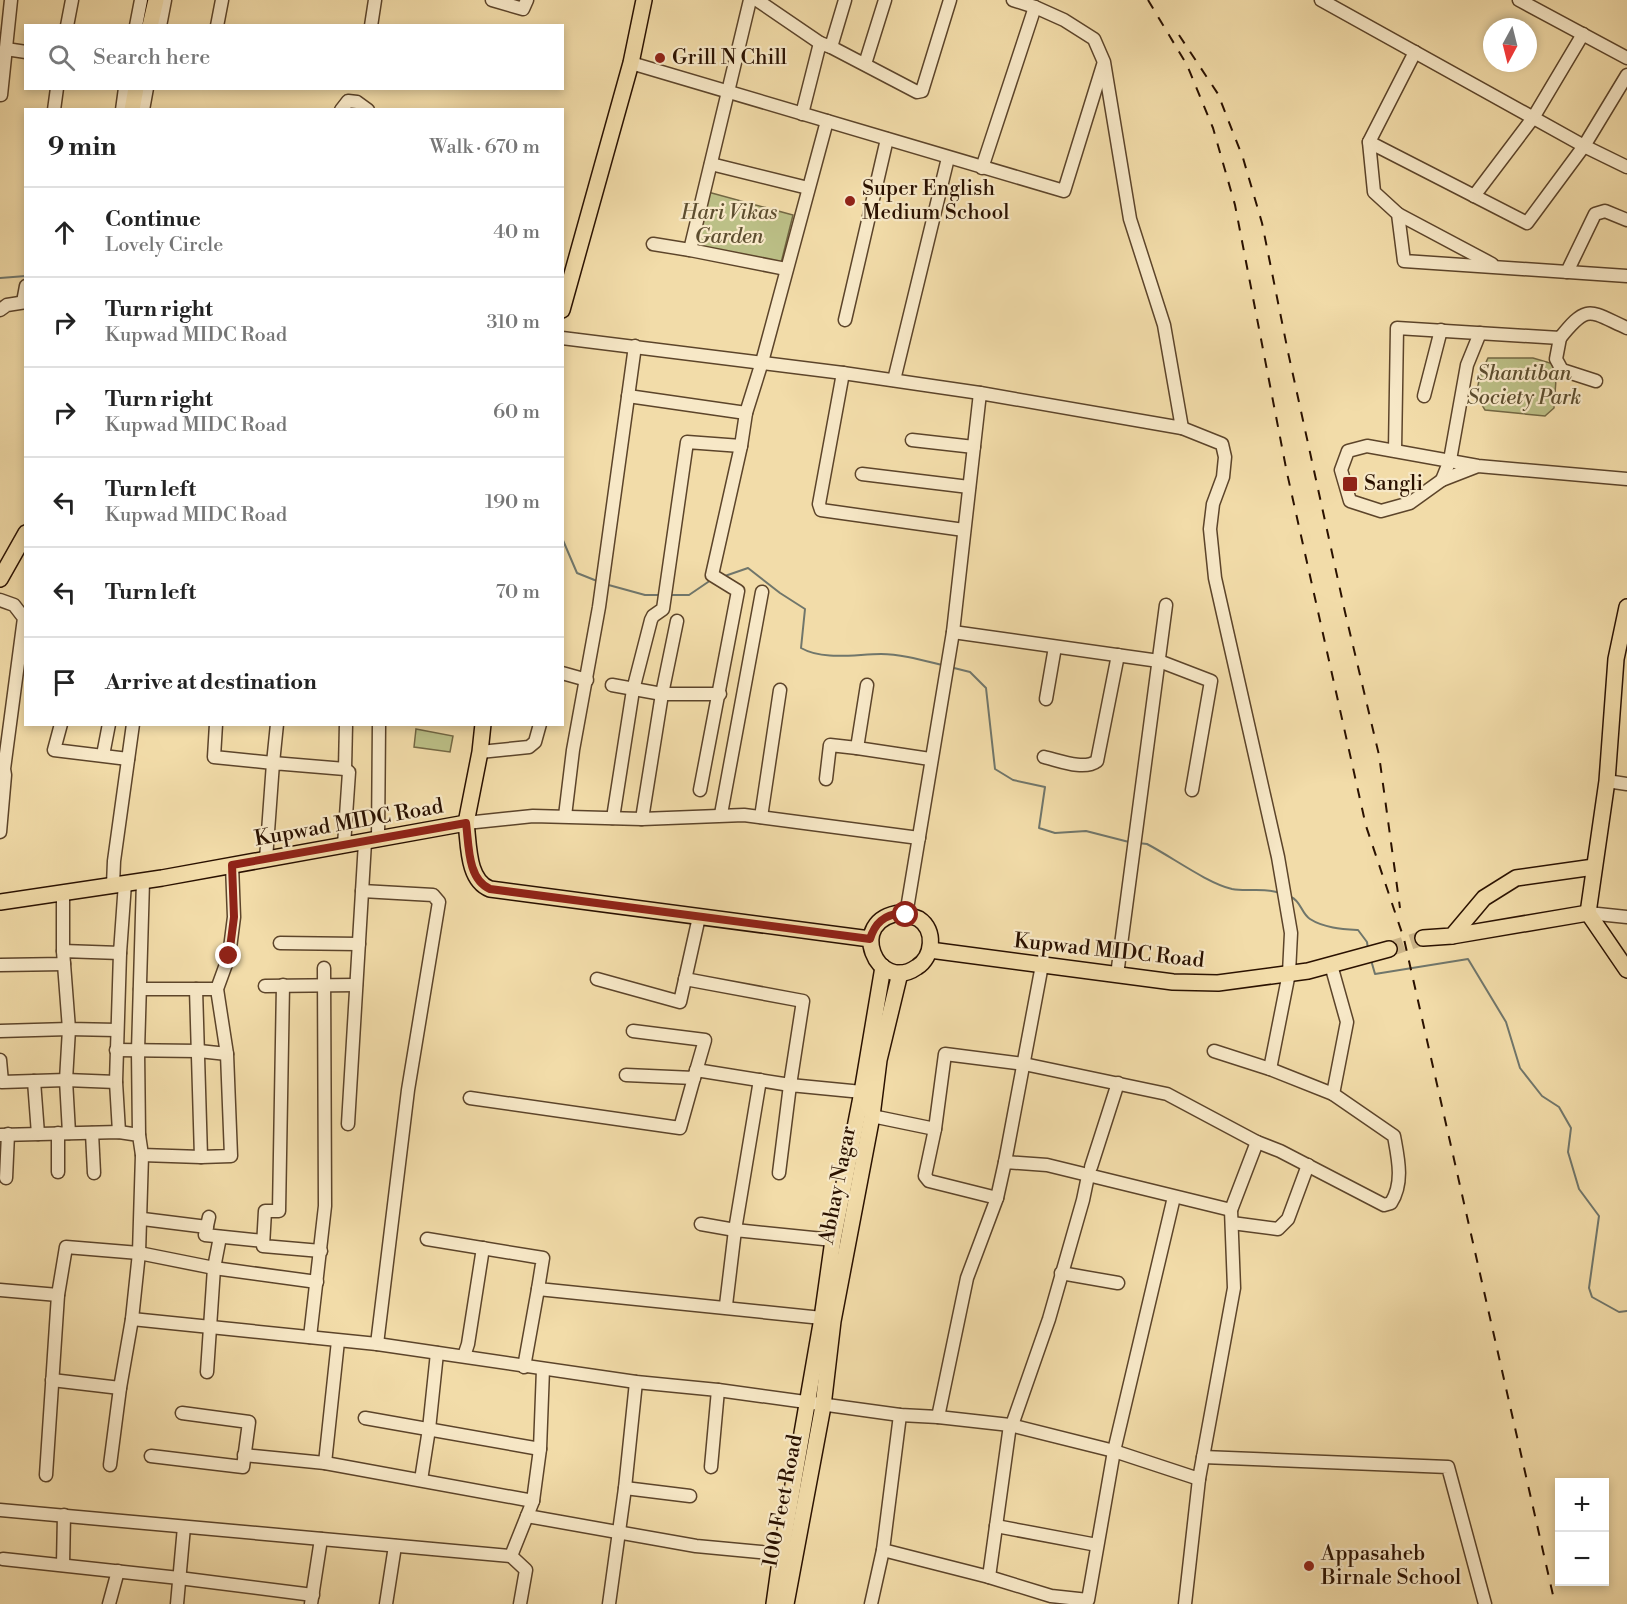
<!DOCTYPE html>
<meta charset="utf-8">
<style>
body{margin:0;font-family:"Libre Bodoni",serif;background:#f2f2f2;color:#222}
.controls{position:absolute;right:18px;bottom:18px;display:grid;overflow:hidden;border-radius:0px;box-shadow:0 3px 9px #0003}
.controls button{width:54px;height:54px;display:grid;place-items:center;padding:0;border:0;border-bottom:2px solid #e0e0e0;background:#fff;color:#222;font:30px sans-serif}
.compass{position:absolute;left:1483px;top:18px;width:54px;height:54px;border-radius:50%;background:#fff;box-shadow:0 3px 9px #0003;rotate:187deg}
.stop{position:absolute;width:18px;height:18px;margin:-14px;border:4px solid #8f2418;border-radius:50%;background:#fff}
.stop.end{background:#8f2418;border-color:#fff;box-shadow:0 2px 6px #0008}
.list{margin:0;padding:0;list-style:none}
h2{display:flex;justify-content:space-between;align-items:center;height:78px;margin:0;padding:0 24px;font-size:26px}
h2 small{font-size:20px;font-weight:400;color:#767676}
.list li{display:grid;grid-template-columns:39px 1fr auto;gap:18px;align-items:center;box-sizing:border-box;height:90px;padding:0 24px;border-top:2px solid #e0e0e0}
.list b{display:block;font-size:22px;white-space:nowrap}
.list p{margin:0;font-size:20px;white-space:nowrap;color:#767676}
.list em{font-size:20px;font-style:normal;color:#767676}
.icon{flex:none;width:33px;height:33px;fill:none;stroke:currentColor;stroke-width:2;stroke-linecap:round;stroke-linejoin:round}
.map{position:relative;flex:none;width:1627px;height:1604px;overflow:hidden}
.search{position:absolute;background:#fff;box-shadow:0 3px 9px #0003;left:24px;top:24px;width:540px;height:66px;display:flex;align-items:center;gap:15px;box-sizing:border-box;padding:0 21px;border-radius:0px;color:#767676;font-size:22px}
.panel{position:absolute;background:#fff;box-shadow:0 3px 9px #0003;left:24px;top:108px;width:540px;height:618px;border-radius:0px}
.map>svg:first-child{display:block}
.green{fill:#bcc087;stroke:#736844;stroke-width:1.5}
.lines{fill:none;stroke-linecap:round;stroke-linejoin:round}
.stream{stroke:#70766b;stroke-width:2}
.major-tunnel{stroke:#cab387;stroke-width:15;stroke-dasharray:15 8;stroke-linecap:butt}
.minor-casing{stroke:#5c442a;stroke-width:15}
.major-casing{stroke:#2a1100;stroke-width:18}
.minor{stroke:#f7e8c7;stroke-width:12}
.major{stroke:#f2dca9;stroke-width:15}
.rail{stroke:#2a1100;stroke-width:2;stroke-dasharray:10 10;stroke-linecap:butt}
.route{stroke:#8f2418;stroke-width:8}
.poi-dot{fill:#8f2418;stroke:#f7e8c7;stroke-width:2}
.labels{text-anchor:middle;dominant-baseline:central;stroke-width:4.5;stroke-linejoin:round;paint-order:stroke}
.poi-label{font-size:21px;fill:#2a1100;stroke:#f7e8c7;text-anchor:start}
.park-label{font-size:21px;font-style:italic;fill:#5d4e2f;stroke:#f7e8c7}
.street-label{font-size:21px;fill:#2a1100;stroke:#f7e8c7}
</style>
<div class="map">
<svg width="1627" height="1604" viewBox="0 0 1627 1604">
<rect width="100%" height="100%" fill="#f2dca9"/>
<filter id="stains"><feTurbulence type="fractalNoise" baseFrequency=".00333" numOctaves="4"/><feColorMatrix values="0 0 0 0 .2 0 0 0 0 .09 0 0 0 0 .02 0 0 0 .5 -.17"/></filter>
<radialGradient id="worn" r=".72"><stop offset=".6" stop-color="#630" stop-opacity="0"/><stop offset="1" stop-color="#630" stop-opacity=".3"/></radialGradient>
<!-- green -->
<g class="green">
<path d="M708,192L793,215L781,263L696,245Z"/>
<path d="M1488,358H1533L1557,365L1554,408L1545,416L1485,410C1472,391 1479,377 1488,358Z"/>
<path d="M416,729L453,736L450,752L414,747Z"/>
</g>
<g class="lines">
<!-- stream -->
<g class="stream">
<path d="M0,278L26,276"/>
<path d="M562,347V373"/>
<path d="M562,538L577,573L597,581"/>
<path d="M722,577L748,568L780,593L805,609L801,648C824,661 856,654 881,654C901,654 922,660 942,665"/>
<path d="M605,584L645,595H661"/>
<path d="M670,595H689L711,580"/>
<path d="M950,667L970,672L986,688L995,769L1013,780L1045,787L1039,828L1055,833L1086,831L1129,842"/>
<path d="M1138,843L1147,844C1172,857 1207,883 1232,889C1248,892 1264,887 1280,893"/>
<path d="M1291,897C1301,901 1301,913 1310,919C1324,928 1342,929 1358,930L1367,942L1368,949"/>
<path d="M1371,960L1375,974L1468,959L1506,1022L1520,1068L1542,1096L1559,1107L1571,1128L1568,1152L1579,1189L1599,1216L1589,1288L1592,1297L1619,1312L1627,1311"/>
</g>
<!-- major-tunnel -->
<path class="major-tunnel" d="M1389,949L1423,938"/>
<!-- minor casing -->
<g class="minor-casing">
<g id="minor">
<path d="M492,0L523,9L527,0"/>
<path d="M750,0L690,250L786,269"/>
<path d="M757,0L820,43"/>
<path d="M1321,0L1584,146L1627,167"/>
<path d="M1519,0L1627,58"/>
<path d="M67,26L72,0"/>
<path d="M136,26L141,0"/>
<path d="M160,26L165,0"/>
<path d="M217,26L222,0"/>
<path d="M371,26L375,0"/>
<path d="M831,47L917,92L922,91L950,0"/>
<path d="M6,49L26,52"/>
<path d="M631,63L1064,191L1103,65"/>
<path d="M865,64L885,0"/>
<path d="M1627,75L1584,146L1527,223L1369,142L1374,192L1398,214L1404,261L1627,276"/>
<path d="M1,95L11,0"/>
<path d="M54,110L57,88"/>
<path d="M122,110L125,88"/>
<path d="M143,110L147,88"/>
<path d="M341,110L348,101L357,102L368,110"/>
<path d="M802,114L820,43L831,47L845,0"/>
<path d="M1369,142L1415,52"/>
<path d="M711,164L808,188"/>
<path d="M982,168L1035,7"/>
<path d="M1474,196L1533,118L1583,34"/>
<path d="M1398,214L1492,264"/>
<path d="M653,244L690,250"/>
<path d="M1567,272L1595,214L1605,211L1627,220"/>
<path d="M23,302L26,286"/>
<path d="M0,310L7,305L26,302"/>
<path d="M845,320L887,139"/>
<path d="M562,338L843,373L980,393"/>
<path d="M1560,338L1556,359L1562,370L1596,381"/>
<path d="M843,373L819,504L821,510L964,530"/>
<path d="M894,380L948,158"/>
<path d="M628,396L746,413L762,362L827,121"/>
<path d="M1424,396L1441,330"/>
<path d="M1182,428L1222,444L1225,457L1223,477L1213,504L1210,529L1215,578L1278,857L1291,933L1289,973L1270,1069"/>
<path d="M912,440L974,447"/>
<path d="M1395,450L1397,328L1560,338C1588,303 1589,311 1627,328"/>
<path d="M1478,466L1442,480L1410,503L1381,511L1350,501L1341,470L1348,451L1367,446L1478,466L1627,479"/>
<path d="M862,474L969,487"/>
<path d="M1442,480L1450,460L1467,365L1480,333"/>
<path d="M0,600L14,605L24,618L4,769L5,775L0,832"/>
<path d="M953,632L1159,661L1211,681L1192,790"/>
<path d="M562,673L587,680"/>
<path d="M612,685L662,694H720"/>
<path d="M867,685L857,748L930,759"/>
<path d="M1046,699L1055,647"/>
<path d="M61,724L54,750L128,759"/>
<path d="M216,724L214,757L273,763L277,724"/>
<path d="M480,752L529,747L535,742L540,724"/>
<path d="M103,755L109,724"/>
<path d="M1044,757C1058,760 1084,771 1097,761L1118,655"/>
<path d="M345,769L346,724"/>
<path d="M826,779L830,745L857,748"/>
<path d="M1607,781L1627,784"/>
<path d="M700,790L738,591L712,575L741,446"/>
<path d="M721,814L762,592"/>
<path d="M565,816L573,750L599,607L635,346"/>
<path d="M761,817L780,690"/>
<path d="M613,818L633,690L651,620L653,616L663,609L687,442L741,446L746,413"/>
<path d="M642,819L662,694L677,621"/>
<path d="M466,823L533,816L642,819L744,815L919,838"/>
<path d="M378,840L379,724"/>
<path d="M266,859L273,763L345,769L349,772L344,845"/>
<path d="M113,885L114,861L133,724"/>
<path d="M362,891L433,895L439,902L408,1090L377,1344"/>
<path d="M63,893V951"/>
<path d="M1588,913L1627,917"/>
<path d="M906,915L953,632L980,393L1182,428L1164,325L1130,219L1104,62L1094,39L1064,20L1035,7L1013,0"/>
<path d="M280,943L359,944"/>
<path d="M64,964L69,1029L117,1030"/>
<path d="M0,965L64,964L63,951L120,953L125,883"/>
<path d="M1117,975L1166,605"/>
<path d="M597,979L680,1002L699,917"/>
<path d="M685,979L803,1001L790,1085L696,1070"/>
<path d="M283,985L279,1211H265L263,1246L321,1251"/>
<path d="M265,986L356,985"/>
<path d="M140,989H217"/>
<path d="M196,989L201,1157"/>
<path d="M0,1031L69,1029L66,1080L69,1133"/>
<path d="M116,1050L199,1051L227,1054L217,989L229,956L234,917L232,865"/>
<path d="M1214,1051L1270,1069L1333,1094L1347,1022L1331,965"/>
<path d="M0,1060L2,1082L66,1080L116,1082"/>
<path d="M626,1075L694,1078L705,1040L633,1031"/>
<path d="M34,1081L38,1134"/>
<path d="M470,1098L680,1128L694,1078"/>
<path d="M872,1116L935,1129"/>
<path d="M348,1124L365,842"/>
<path d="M119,1132L116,1082L120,953"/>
<path d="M92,1133L94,1173"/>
<path d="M0,1135L119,1132L139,1135L142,1155L201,1157L231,1156L227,1054"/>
<path d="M139,1135L138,1051L143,881"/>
<path d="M1005,1162L1042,965"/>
<path d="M1091,1167L1118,1083"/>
<path d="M58,1172V1133"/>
<path d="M779,1173L790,1085L862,1092"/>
<path d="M6,1178L8,1134"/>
<path d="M997,1198L929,1181L925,1176L935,1129L945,1054L1024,1064L1167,1094L1257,1142L1280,1151L1384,1205L1391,1203C1404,1183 1398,1158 1394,1136L1333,1094"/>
<path d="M209,1217L205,1235L263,1241"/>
<path d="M143,1219L207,1227"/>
<path d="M1232,1223L1278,1229L1288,1219L1308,1165"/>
<path d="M701,1224L735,1230L760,1080"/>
<path d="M427,1239L543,1258L538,1289L822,1318"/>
<path d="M1061,1273L1118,1283"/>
<path d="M0,1290L58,1295"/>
<path d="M726,1305L735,1230L833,1240"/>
<path d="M132,1319L377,1344L636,1382L718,1390L900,1415L938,1417L1010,1425L1114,1451L1199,1479L1234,1288L1231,1210L1257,1142"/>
<path d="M310,1337L325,1206L324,968"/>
<path d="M464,1356L468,1344L483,1248"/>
<path d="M524,1367L538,1289"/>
<path d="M207,1372L214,1268L220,1237"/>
<path d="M52,1380L120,1388L132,1319L139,1253L142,1155"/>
<path d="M900,1415L883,1550L989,1577L1010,1425"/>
<path d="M938,1417L967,1278L997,1198L1005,1162L1047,1165L1231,1210"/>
<path d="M365,1418L540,1449"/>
<path d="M1012,1425L1049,1319L1083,1200L1088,1176"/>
<path d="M244,1455L325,1463L533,1501L540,1449L543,1369"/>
<path d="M151,1456L243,1467L249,1422L182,1413"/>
<path d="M1203,1457L1448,1467L1485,1604"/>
<path d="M325,1463L338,1341"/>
<path d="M110,1465L120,1388"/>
<path d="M711,1467L718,1390"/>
<path d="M46,1475L58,1295L66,1247L139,1253L214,1268L317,1282"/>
<path d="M421,1480L429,1429L437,1353"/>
<path d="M625,1488L690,1496"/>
<path d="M0,1510L511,1556L533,1501"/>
<path d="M527,1516L696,1546L781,1554"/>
<path d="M996,1526L1097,1545"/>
<path d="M511,1556L526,1570L520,1604"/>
<path d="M3,1559L179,1578L313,1595"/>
<path d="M63,1565L64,1515"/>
<path d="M989,1577L1051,1596L1088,1600L1114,1451L1174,1197"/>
<path d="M109,1604L118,1571"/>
<path d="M177,1604L184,1527"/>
<path d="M311,1604L321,1539"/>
<path d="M386,1604L395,1546"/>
<path d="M609,1604L625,1488L636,1382"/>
<path d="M871,1604L883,1550"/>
<path d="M1185,1604L1199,1479"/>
</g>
</g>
<!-- major casing -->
<g class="major-casing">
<g id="major">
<path d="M150,26L156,0"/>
<path d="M132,110L136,88"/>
<path d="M562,310L631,63L644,0"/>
<path d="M0,579L26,533"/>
<path d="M1627,607L1616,659L1607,781L1588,913L1627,970"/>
<path d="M466,823L480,752L483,724"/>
<path d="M0,902L162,878L466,823C469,844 467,880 490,889L870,939"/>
<path d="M901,913C907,916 914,916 919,919C936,930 933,957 917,967C877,995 845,919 901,913Z"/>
<path d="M1452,936L1588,913"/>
<path d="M1423,938L1452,936L1484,898L1516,878L1594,867"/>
<path d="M930,950L1173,982L1218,983L1308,971L1389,949"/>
<path d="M774,1604L781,1554L822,1318L833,1240L862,1092L883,967"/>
<path d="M786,1604L823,1406L833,1321L872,1116L879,1060L900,973"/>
</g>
</g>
<!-- minor -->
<use href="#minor" class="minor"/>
<!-- major -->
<use href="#major" class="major"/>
<!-- rail -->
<g class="rail">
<path d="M1148,0L1187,65L1213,128L1235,205L1287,473L1366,826L1404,939L1555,1604"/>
<path d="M1179,35L1218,94L1243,158L1262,223L1288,352L1345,612L1379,755L1400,908"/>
</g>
</g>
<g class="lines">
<!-- route -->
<path class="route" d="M229,956L234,917L232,865L466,823C469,844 467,879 490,889L870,939C875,923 884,915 901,913L906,915"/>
</g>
<!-- markers -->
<g class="poi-dot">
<circle cx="660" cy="58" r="6"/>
<circle cx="850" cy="201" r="6"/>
<rect x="1342" y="476" width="16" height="16" rx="3"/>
<circle cx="1309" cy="1566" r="6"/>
</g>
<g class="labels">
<!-- poi labels -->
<g class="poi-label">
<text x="672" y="58">Grill N Chill</text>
<text x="862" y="189">Super English<tspan x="862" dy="24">Medium School</tspan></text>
<text x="1364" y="484">Sangli</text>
<text x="1321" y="1554">Appasaheb<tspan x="1321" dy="24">Birnale School</tspan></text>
</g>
<!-- park labels -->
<g class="park-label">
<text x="729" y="213">Hari Vikas<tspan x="729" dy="24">Garden</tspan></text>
<text x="1524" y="374">Shantiban<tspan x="1524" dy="24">Society Park</tspan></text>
</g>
<!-- street labels -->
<g class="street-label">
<text transform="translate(349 823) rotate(-10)">Kupwad MIDC Road</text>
<text transform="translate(1109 951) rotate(6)">Kupwad MIDC Road</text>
<text transform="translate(838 1185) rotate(-79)">Abhay Nagar</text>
<text transform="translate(783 1501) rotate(-79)">100 Feet Road</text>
</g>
</g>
<rect width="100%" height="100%" filter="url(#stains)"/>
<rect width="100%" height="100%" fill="url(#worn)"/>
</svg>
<div class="controls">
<button>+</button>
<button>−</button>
</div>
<svg class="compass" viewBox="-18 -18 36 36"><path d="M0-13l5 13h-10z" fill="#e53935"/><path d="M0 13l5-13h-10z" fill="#767676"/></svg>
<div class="stop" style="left:906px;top:915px"></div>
<div class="stop end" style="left:229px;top:956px"></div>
<div class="search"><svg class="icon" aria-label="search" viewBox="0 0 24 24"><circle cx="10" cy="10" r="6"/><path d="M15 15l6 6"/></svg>Search here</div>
<section class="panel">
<h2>9 min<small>Walk · 670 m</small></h2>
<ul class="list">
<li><svg class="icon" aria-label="ahead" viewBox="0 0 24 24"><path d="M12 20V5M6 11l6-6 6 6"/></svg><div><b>Continue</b><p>Lovely Circle</p></div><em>40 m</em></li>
<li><svg class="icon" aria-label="right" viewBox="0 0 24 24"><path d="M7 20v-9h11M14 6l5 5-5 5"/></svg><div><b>Turn right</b><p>Kupwad MIDC Road</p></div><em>310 m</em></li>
<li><svg class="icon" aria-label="right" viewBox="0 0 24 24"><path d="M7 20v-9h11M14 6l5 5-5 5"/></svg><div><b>Turn right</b><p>Kupwad MIDC Road</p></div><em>60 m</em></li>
<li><svg class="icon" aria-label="left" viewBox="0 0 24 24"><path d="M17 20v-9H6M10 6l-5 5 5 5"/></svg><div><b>Turn left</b><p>Kupwad MIDC Road</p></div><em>190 m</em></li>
<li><svg class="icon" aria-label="left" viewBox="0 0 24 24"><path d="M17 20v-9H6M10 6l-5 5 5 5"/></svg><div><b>Turn left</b></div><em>70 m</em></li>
<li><svg class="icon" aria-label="arrive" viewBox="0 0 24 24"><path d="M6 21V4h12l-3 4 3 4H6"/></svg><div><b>Arrive at destination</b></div></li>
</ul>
</section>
</div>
